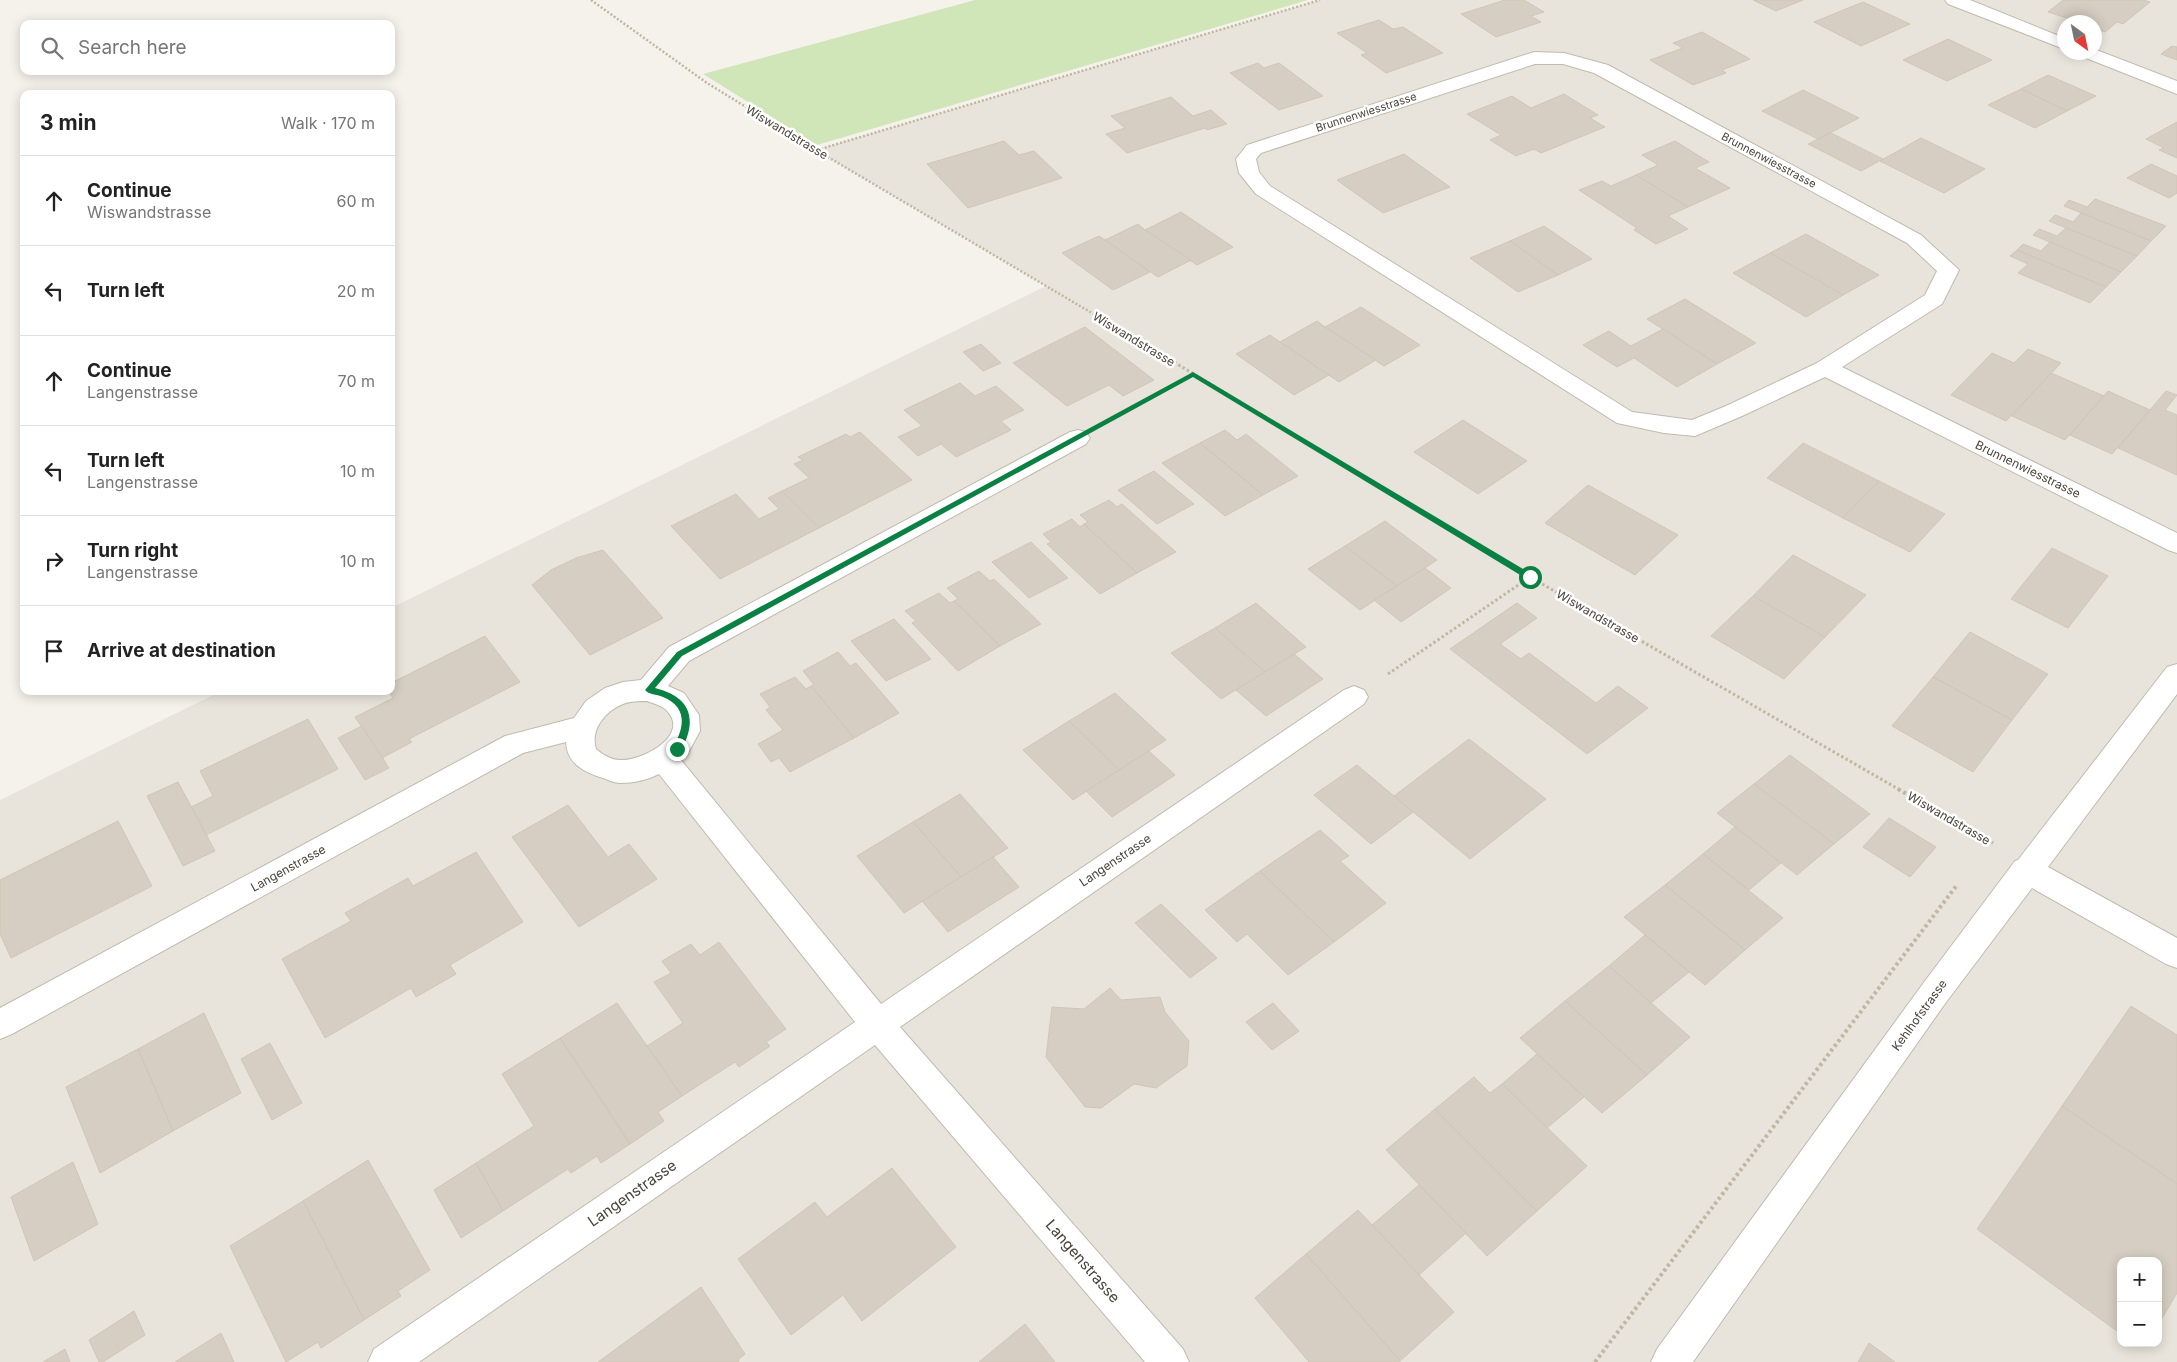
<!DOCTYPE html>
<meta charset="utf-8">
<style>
body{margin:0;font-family:Inter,sans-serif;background:#f6f6f6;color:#222}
.controls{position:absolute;right:15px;bottom:15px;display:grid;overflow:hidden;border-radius:10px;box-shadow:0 2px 12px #0003}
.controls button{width:45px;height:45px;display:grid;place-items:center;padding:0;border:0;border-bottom:1px solid #e0e0e0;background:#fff;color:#222;font:25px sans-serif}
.compass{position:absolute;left:2057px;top:15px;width:45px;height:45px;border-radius:50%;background:#fff;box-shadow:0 2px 12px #0003;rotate:147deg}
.stop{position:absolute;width:15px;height:15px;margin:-11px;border:4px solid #0b8043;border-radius:50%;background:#fff}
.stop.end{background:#0b8043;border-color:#fff;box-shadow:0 1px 5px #0008}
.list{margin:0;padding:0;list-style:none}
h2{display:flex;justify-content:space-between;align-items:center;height:65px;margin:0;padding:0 20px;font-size:21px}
h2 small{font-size:16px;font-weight:400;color:#767676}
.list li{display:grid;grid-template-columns:32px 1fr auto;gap:15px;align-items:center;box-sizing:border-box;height:90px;padding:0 20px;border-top:1px solid #e0e0e0}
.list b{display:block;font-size:19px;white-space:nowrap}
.list p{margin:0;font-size:16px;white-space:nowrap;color:#767676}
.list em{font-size:16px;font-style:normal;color:#767676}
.icon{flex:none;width:28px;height:28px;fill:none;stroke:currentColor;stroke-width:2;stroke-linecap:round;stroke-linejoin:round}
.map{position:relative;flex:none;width:2177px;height:1362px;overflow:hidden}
.search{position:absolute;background:#fff;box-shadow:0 2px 12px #0003;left:20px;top:20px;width:375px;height:55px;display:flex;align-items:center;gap:12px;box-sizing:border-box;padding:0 18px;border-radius:10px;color:#767676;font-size:19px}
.panel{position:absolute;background:#fff;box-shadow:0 2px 12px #0003;left:20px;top:90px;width:375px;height:605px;border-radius:10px}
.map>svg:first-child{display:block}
.residential{fill:#e9e4db;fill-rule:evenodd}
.green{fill:#d1e6b8}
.building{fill:#d6cec2;stroke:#d0c6b6}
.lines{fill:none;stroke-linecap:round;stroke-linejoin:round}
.minor-casing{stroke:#c0baaf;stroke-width:2}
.path-far2{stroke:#c1b6a1;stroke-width:2.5;stroke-dasharray:2 2;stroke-linecap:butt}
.path-far1{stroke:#c1b6a1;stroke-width:3;stroke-dasharray:2.5 2.5;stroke-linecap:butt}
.path{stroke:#c1b6a1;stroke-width:4;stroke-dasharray:3 3;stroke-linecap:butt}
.minor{fill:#fff;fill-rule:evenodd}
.route{fill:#0b8043}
.labels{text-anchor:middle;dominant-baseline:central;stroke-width:5;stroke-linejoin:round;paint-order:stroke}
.far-street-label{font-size:11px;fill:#49433a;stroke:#fff}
.street-label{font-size:12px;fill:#49433a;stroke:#fff}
.near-street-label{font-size:15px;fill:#49433a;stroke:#fff}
</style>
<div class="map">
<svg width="2177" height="1362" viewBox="0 0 2177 1362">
<rect width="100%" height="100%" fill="#f5f2ec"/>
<!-- residential -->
<path class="residential" d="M1320,0H2177V1362H0V800L221,691H391V608L1046,286L816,150ZM2064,22H2094V52H2064ZM2121,1261H2158V1343H2121Z"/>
<!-- green -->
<path class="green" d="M975,0H1308L817,145L703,74Z"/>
<!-- building -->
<g class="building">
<path d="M1505,0H1524L1544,12L1531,16L1541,22L1496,37L1461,14Z"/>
<path d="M1753,0H1803L1776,11Z"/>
<path d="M2063,0H2143L2150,2L2123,24L2117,22L2105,32L2094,28V22H2079L2048,12Z"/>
<path d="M1863,2L1910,24L1861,46L1814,22Z"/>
<path d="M1379,20L1393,29L1403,27L1443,53L1386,73L1361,55L1367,53L1337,33Z"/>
<path d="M1702,32L1750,59L1722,70L1726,73L1693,85L1650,60L1683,48L1673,43Z"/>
<path d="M1948,39L1992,60L1947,81L1903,60Z"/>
<path d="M2172,46L2177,47V60L2161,54Z"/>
<path d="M1258,63L1264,68L1279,63L1323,96L1279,110L1230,73Z"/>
<path d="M2048,75L2096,96L2067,111L2021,89Z"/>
<path d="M2021,89L2067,111L2035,128L1988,105Z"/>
<path d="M1803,90L1859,118L1818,139L1762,111Z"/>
<path d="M1564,94L1598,115L1590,118L1605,127L1541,153L1534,149L1516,156L1490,140L1501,135L1467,114L1512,96L1531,108Z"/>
<path d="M1171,97L1193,116L1211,110L1227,124L1207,130L1205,128L1127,153L1106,134L1125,128L1111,116Z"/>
<path d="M2177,122V158L2159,150L2164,148L2146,139Z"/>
<path d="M1831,133L1883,159L1861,171L1808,144Z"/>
<path d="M1921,138L1985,169L1944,193L1880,161Z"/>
<path d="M1004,141L1019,155L1034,151L1062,178L968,208L927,164Z"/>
<path d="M1675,141L1709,162L1695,168L1730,188L1688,207L1636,175L1658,165L1642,155Z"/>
<path d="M1404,154L1450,187L1383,213L1337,180Z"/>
<path d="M2151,164L2177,176V193L2169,198L2127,178Z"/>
<path d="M1636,175L1688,207L1668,216L1688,229L1656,244L1634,230L1637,228L1579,190L1602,181L1611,186Z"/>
<path d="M2095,199L2166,226L2151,241L2064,206L2069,200L2087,207Z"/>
<path d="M1181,212L1233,247L1197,265L1145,230Z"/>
<path d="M2081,213L2151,241L2137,256L2049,221L2055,215L2073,222Z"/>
<path d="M1138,224L1145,230L1191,260L1158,277L1105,240Z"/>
<path d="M1544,226L1592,259L1558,275L1510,241Z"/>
<path d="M2066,228L2137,256L2121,272L2033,235L2039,229L2057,236Z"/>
<path d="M1806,234L1879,275L1843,295L1770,253Z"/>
<path d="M1099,236L1105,240L1150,272L1113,290L1062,253Z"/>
<path d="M1510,241L1558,275L1518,292L1470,258Z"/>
<path d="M2050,242L2121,272L2106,287L2017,250L2023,244L2041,251Z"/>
<path d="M2017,250L2106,287L2090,303L2018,273L2028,264L2010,256Z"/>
<path d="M1770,253L1843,295L1806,317L1733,273Z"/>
<path d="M1685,299L1756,343L1717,364L1647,319Z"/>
<path d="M1361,307L1420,345L1384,366L1325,327Z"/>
<path d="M1317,321L1325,327L1376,360L1339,382L1280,342Z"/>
<path d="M1085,327L1154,380L1123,396L1109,385L1067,406L1013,363Z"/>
<path d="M1663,329L1717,364L1677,387L1634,358L1617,367L1583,345L1609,331L1631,346Z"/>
<path d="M1270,335L1280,342L1329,375L1294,395L1236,354Z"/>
<path d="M981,344L1001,363L983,371L963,352Z"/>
<path d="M2028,349L2061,363L2006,421L1951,395L1992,353L2014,363Z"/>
<path d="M2051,373L2104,396L2065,440L2012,416Z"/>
<path d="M960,383L975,396L996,386L1024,410L1001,421L1011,430L956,457L941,444L918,456L898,437L922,426L904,410Z"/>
<path d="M2108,391L2150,410L2112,454L2070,435Z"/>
<path d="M2166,391L2177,395L2165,410L2177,415V475L2118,448Z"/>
<path d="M1463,420L1527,461L1478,494L1414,452Z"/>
<path d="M1225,430L1237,440L1246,434L1298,476L1263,495L1200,443Z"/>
<path d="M860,432L912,480L819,528L782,491L809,478L794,464L803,460L798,457L846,434L850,437Z"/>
<path d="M1200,443L1263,495L1225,516L1162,463Z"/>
<path d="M1803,443L1879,481L1843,518L1767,478Z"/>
<path d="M1154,471L1194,504L1157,524L1118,490Z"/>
<path d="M1879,481L1945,514L1910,552L1843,518Z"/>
<path d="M1588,485L1678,535L1635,575L1545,523Z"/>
<path d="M782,491L819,528L720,579L671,526L736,494L759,519L779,509L768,498Z"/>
<path d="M1109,500L1117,507L1122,504L1176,552L1137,573L1084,524L1088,522L1080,515Z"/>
<path d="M1072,519L1080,527L1084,524L1137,573L1100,594L1047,544L1051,542L1043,534Z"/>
<path d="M1385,521L1437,560L1397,586L1345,546Z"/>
<path d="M1031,542L1068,578L1029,598L992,562Z"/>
<path d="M1345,546L1397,586L1360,610L1308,569Z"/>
<path d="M2052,548L2108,576L2068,628L2011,599Z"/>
<path d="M603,550L663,618L590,655L532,585L551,570L576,558Z"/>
<path d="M1793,555L1866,595L1825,637L1753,596Z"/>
<path d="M1425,568L1451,588L1401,622L1374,600Z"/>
<path d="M979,571L990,581L994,579L1041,624L1000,646L954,601L958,599L947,588Z"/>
<path d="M939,593L950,603L954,601L1000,646L958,671L912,623L916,621L905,611Z"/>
<path d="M1753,596L1825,637L1784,679L1711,636Z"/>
<path d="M1256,603L1306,647L1265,672L1215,628Z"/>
<path d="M1517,603L1537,618L1500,644L1521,659L1529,653L1596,703L1618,686L1648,708L1587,754L1450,649Z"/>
<path d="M894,619L931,659L886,681L851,641Z"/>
<path d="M1215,628L1265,672L1221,699L1171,653Z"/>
<path d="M1970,632L2048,674L2012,720L1933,677Z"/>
<path d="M485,636L520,682L409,739L412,742L382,758L355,717L393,698L388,691H391V683Z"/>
<path d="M838,652L850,666L856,663L899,713L854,738L811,686L814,685L803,671Z"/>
<path d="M1294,654L1323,679L1266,716L1236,690Z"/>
<path d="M795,677L806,689L811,686L854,738L790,772L779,758L771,762L758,744L783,730L766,710L770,707L760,694Z"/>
<path d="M1933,677L2012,720L1973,772L1892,726Z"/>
<path d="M1115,693L1166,740L1119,770L1069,721Z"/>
<path d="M308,719L338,769L206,835L191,807L213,796L200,771Z"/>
<path d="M1069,721L1119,770L1073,800L1023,750Z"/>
<path d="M362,726L389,768L365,780L338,738Z"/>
<path d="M1469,739L1546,799L1470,859L1394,796Z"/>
<path d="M1149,751L1175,775L1112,817L1086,791Z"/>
<path d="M1790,755L1870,814L1834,844L1754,784Z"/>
<path d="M1357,765L1413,812L1371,844L1314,795Z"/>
<path d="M178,782L215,851L183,866L147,796Z"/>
<path d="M1754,784L1834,844L1797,875L1717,813Z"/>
<path d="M960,794L1008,848L961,877L913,822Z"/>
<path d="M568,805L608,857L629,844L657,879L579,927L512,837Z"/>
<path d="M1889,818L1936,847L1910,877L1863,847Z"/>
<path d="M118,821L152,886L11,958L0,934V880Z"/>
<path d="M913,822L961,877L904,913L857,856Z"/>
<path d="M1735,827L1781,863L1749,890L1703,854Z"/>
<path d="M1320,830L1349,856L1340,861L1386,903L1334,942L1260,871Z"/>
<path d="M476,852L523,922L450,965L456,974L416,997L411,988L325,1038L282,959L351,921L345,913L408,878L413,886Z"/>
<path d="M1703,854L1783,918L1745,950L1665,885Z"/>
<path d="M993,857L1019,887L948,932L922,901Z"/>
<path d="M1260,871L1334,942L1288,975L1247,934L1237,942L1205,910Z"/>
<path d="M1665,885L1745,950L1705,985L1624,917Z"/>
<path d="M1161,904L1217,958L1190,978L1135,923Z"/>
<path d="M1645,935L1689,972L1651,1003L1609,966Z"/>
<path d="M719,942L786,1029L766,1042L770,1046L739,1067L735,1062L682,1096L647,1046L683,1023L654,982L671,973L662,961L691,944L700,955Z"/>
<path d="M1609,966L1690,1037L1647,1075L1565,1001Z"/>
<path d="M1110,988L1121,1000L1160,997L1165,1012L1189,1041L1187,1066L1156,1088L1134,1084L1101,1108L1085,1107L1046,1057L1052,1007L1084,1009Z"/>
<path d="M1565,1001L1647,1075L1602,1113L1520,1038Z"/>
<path d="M617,1003L682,1096L658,1112L664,1121L630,1144L560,1038Z"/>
<path d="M1273,1003L1299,1031L1272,1050L1246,1022Z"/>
<path d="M2131,1006L2177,1035V1184L2062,1106Z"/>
<path d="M204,1013L241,1093L173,1131L138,1049Z"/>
<path d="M560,1038L630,1144L601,1163L597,1156L571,1173L568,1169L503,1211L476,1163L534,1126L502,1074Z"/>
<path d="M270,1043L302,1103L272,1120L241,1059Z"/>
<path d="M138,1049L173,1131L100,1173L66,1087Z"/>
<path d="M1537,1054L1584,1097L1547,1128L1502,1084Z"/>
<path d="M1474,1077L1490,1093L1502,1084L1587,1166L1537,1211L1435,1109Z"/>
<path d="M2062,1106L2177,1184V1293L2158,1325V1261H2121V1334L1977,1229Z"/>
<path d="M1435,1109L1537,1211L1487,1256L1386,1150Z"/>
<path d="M368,1160L430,1270L398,1291L401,1296L364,1320L303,1201Z"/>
<path d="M73,1162L98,1224L34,1261L11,1197Z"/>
<path d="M476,1163L503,1211L461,1238L434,1190Z"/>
<path d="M892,1168L956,1247L862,1321L843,1295L791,1335L738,1259L815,1202L827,1217Z"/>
<path d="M1419,1185L1466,1233L1419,1275L1372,1225Z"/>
<path d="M303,1201L364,1320L321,1348L318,1342L286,1362L230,1246Z"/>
<path d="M1358,1210L1454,1312L1400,1361L1306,1254Z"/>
<path d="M1306,1254L1400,1361L1398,1362H1309L1255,1298Z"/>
<path d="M701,1287L745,1354L738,1360L739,1362H598Z"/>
<path d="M134,1311L145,1335L103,1362H99L89,1340Z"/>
<path d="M1025,1324L1055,1362H979Z"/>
<path d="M221,1333L234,1362H175Z"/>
<path d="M1869,1343L1895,1362H1858Z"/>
<path d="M65,1349L70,1362H43Z"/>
</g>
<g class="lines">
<!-- minor casing -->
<g class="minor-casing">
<g id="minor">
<path d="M1945,0H1970L2064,38V49L1948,4Z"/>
<path d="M2094,49L2177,81V94L2081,56L2078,52H2094Z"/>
<path d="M1534,52L1564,53L1608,65L1921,235L1959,270L1942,304L1842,367L2177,533V553L2168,550L1825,377L1742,416L1695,436L1664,433L1617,423L1256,194L1239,173L1236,159L1247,145ZM1535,64H1563L1594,73L1907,243L1937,271L1925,295L1817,363L1726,406L1692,420L1632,412L1270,186L1259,172L1256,159L1261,153Z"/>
<path d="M1078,430L1086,432L1090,438L1086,444L689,661L668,686L684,693L699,715L700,731L687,755L681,760L881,1004L1344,690L1354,686L1364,690L1368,697L1364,704L900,1027L1183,1349L1189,1362H1145L875,1045L419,1362H368L374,1349L855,1022L659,774C647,780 634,783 621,783C616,783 610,781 606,779C586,773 567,765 566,742L523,753L12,1034L0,1039V1008L505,736L574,718L586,701L605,688L623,682L641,680L669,647L1070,432ZM647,701C652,703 660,705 665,709C693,734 643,761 620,760C611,760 603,755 596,749C590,730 605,711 623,704C630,701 639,701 647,701Z"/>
<path d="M2177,664V694L2048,867L2177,938V968L2166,964L2032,888L1944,1005L1693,1362H1651L1657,1349L1922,985L2015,861L2018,860L2167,667Z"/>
</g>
</g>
<!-- path-far2 -->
<g class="path-far2">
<path d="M591,0L707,83L816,150L1146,345"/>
<path d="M817,150L1320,0"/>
</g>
<!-- path-far1 -->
<g class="path-far1">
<path d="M1144,344L1530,577L1900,790"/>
<path d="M1112,419L1192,375"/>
<path d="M1388,674L1530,577"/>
</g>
<!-- path -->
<g class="path">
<path d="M1898,789L1993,843"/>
<path d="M1595,1362L1957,885"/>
</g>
<!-- minor -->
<use href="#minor" class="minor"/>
</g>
<!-- route -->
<path class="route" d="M1193,372L1533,575V579H1527L1193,377L682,656L655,688C692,697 698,721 680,752H674L672,749C684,729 689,708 663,697C656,694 649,695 645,690L677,652Z"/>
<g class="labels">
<!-- far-street labels -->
<g class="far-street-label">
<text transform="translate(1366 112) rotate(-18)">Brunnenwiesstrasse</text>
<text transform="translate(1769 160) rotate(28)">Brunnenwiesstrasse</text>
</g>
<!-- street labels -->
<g class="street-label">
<text transform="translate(787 132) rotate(31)">Wiswandstrasse</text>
<text transform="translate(1134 339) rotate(31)">Wiswandstrasse</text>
<text transform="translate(2028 469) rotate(26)">Brunnenwiesstrasse</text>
<text transform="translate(1598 616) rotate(30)">Wiswandstrasse</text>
<text transform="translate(1949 818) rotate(30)">Wiswandstrasse</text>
<text transform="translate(1115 860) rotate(-34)">Langenstrasse</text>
<text transform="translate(288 868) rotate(-29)">Langenstrasse</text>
<text transform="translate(1919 1015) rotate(-54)">Kehlhofstrasse</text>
</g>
<!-- near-street labels -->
<g class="near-street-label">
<text transform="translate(632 1193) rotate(-35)">Langenstrasse</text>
<text transform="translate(1083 1261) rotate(49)">Langenstrasse</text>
</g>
</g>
</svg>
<div class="controls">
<button>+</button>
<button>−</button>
</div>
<svg class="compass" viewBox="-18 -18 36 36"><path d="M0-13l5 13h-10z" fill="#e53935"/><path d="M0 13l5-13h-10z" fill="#767676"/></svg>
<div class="stop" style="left:1530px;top:577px"></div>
<div class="stop end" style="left:677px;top:749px"></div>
<div class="search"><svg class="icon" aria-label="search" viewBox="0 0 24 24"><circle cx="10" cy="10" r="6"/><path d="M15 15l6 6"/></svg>Search here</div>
<section class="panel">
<h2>3 min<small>Walk · 170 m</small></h2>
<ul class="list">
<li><svg class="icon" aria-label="ahead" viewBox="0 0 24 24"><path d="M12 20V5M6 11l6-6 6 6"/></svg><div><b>Continue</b><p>Wiswandstrasse</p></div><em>60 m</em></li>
<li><svg class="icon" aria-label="left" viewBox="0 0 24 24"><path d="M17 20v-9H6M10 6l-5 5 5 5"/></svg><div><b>Turn left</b></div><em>20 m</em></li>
<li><svg class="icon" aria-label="ahead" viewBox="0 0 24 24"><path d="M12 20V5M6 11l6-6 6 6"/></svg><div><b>Continue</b><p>Langenstrasse</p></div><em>70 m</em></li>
<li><svg class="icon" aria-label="left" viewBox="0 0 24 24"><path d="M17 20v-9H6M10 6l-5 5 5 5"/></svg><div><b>Turn left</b><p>Langenstrasse</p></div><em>10 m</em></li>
<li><svg class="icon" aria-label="right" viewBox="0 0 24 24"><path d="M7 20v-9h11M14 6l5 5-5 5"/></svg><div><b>Turn right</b><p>Langenstrasse</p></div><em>10 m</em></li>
<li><svg class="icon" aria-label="arrive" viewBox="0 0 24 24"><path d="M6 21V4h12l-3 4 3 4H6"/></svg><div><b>Arrive at destination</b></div></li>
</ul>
</section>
</div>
